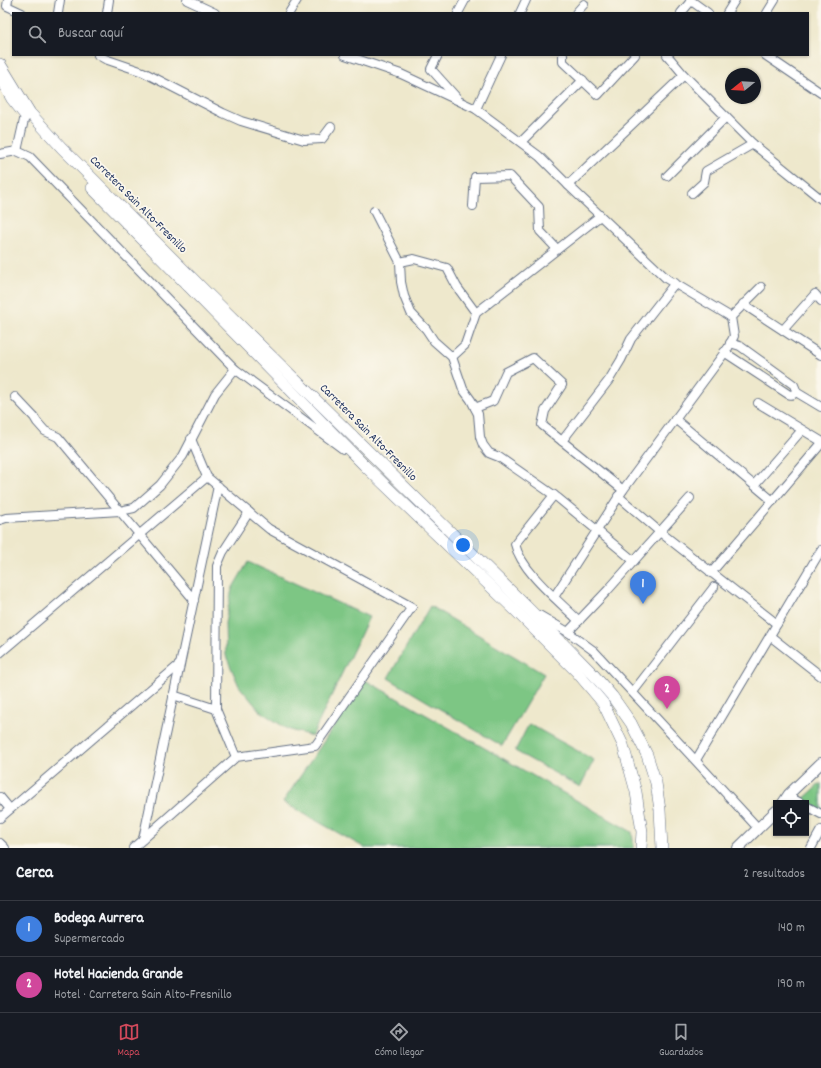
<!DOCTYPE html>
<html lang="es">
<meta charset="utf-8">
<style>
body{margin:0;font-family:Dekko,sans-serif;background:#242831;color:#f1f3f6}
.controls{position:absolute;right:12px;bottom:12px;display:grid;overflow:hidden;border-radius:0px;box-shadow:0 1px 3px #0004}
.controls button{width:36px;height:36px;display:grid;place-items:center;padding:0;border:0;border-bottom:1px solid #363941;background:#171b24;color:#f1f3f6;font:20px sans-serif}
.compass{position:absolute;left:725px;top:68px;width:36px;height:36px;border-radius:50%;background:#171b24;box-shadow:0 1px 3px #0004;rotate:252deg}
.you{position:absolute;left:463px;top:545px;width:14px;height:14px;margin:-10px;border:3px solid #fff;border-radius:50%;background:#1a73e8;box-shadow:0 0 0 6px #1a73e833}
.badge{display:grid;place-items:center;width:26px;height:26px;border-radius:50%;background:#d1495b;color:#fff;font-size:13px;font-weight:700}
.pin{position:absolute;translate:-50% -33px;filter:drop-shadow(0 1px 2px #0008)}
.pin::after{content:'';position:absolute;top:21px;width:14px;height:12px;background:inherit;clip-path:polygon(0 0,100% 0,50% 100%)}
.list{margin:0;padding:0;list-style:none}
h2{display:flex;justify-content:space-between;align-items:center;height:52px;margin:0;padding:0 16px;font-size:17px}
h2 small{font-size:13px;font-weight:400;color:#9ea1a6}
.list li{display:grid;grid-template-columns:26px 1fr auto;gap:12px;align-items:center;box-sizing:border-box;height:56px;padding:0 16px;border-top:1px solid #363941}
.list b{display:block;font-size:15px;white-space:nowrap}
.list p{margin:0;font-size:13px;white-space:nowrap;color:#9ea1a6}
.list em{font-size:13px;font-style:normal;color:#9ea1a6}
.icon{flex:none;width:22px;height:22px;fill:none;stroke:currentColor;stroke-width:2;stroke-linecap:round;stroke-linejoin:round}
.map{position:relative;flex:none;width:821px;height:848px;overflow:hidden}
.search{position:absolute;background:#171b24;box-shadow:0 1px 3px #0004;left:12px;right:12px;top:12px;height:44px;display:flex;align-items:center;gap:10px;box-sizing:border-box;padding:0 14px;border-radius:0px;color:#9ea1a6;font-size:15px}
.sheet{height:164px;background:#171b24}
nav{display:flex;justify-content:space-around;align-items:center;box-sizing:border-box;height:56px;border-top:1px solid #363941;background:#171b24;font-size:11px;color:#9ea1a6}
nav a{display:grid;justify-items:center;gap:2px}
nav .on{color:#d1495b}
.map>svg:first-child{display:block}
.green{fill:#7dc684;stroke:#4c7a71}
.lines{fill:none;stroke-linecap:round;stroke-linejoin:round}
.minor-casing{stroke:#657084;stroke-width:10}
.tertiary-casing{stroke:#657084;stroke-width:12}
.secondary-casing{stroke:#657084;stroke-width:12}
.minor{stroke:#fff;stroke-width:8}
.tertiary{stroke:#fff;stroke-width:10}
.secondary{stroke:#fff;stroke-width:11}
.labels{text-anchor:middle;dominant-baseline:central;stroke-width:3.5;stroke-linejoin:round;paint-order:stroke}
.street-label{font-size:12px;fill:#1b2f5e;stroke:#fbf7ec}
</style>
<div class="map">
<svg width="821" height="848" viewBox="0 0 821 848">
<rect width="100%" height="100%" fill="#fbf7ec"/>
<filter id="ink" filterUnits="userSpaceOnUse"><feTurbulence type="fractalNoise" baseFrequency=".025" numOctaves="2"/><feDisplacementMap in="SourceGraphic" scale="8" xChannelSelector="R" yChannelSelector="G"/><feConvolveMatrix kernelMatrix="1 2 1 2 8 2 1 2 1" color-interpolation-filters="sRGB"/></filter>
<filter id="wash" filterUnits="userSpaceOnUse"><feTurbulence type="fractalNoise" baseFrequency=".012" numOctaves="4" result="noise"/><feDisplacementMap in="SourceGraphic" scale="16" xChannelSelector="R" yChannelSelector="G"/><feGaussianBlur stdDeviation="0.9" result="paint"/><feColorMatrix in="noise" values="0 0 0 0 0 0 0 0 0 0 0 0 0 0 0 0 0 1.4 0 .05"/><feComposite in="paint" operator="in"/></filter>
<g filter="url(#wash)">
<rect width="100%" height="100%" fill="#eee8cc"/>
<!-- green -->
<g class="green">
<path d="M248,562L369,617L312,736L287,729L260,711L239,686L226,656L225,623L232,589Z"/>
<path d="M430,606L544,674L502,746L388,678Z"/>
<path d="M365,680L632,832L634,848H365L283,802Z"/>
<path d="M529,724L594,760L580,787L515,751Z"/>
<path d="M821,783V812L801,801Z"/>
</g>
</g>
<g filter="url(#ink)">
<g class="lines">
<!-- minor casing -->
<g class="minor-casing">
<g id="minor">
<path d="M8,0L7,6L22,13"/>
<path d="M187,0L215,13"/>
<path d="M690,0L708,13"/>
<path d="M58,13L60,0"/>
<path d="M107,13L109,0"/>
<path d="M289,13L297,0"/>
<path d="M458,13L465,0"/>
<path d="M520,13L526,0"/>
<path d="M576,13L584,4"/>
<path d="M681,13L691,1"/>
<path d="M727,13L735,0"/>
<path d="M767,13L775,0"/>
<path d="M98,55L105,59L143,72L223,113L241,121L304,140L322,139L331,127"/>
<path d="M345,55L401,74L476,109L539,156L568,185L667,279L731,317"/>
<path d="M438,55L431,69L457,98"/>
<path d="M563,55V62L598,95L635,55"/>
<path d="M667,55L684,75L753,144L821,199"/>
<path d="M765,55L821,93"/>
<path d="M476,109L501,55"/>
<path d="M521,142L583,80"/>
<path d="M17,151L24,120L30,113"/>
<path d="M0,154L17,151L30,157L235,369L343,449"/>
<path d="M667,176L726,117"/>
<path d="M568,185L684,75"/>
<path d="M692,193L704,182L706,171L753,144"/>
<path d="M473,206L475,177L510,176L539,207L540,231L557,249"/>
<path d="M374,211L400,262L401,282L404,296L411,313L426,329L434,341L452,357L463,389L471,400L478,414L480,437L483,445L489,453L499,457L558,498L634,561"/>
<path d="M400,262L414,259L447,268L457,287L476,313"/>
<path d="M743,304L821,355"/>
<path d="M783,330L815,294L821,301"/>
<path d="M724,352L788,394C792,396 795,394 796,390L794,385L740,346L730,343"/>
<path d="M452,357L465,345L476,313L600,216"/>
<path d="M796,392L821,407"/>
<path d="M15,397L34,417L37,422L45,431L58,437L194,600"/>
<path d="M758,403L821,441"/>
<path d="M475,408L493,401L506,372L533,358L562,385L545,411L542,425L623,490"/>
<path d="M675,419L773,501"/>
<path d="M562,441L609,380L621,360L631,339L675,283"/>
<path d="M754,485L802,430"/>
<path d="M554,495L515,544C521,571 559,601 579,621"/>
<path d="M618,496L660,532L777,624"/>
<path d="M0,520L6,518L120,511L134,508L160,485L183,456L215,394L235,369"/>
<path d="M711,573L821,444"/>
<path d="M554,597L623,490L728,348L734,336L731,317L761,287"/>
<path d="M539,615L568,632L594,651L758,828"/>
<path d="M568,632L608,590L690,498"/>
<path d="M770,636L821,676"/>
<path d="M0,653L207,477"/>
<path d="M633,692L714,587"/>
<path d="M173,695L216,709L236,757"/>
<path d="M216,709L217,566L223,552L249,512"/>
<path d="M696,760L821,550"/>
<path d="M789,794L793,799L801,803"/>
<path d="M0,797L10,809"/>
<path d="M806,806L821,814"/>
<path d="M0,818L180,664"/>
<path d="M143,839L218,486"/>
<path d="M0,843L5,848"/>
<path d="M133,848L236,757L315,746L412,607L269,529L207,477L191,439"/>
<path d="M811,848L821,830"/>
</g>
</g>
<!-- tertiary casing -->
<g class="tertiary-casing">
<g id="tertiary">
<path d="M783,803L789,794L821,763"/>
<path d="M738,848L776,811"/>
</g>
</g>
<!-- secondary casing -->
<g class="secondary-casing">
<g id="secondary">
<path d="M0,64L30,113L62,148L204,290L530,610L592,673L612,696L631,723L647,755L656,783L660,810L662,848"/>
<path d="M0,78L12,99L25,115"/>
<path d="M92,188L364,465L515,610L576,671L603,703L623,745L636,792L642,832L641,848"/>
</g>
</g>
<!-- minor -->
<use href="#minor" class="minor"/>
<!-- tertiary -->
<use href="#tertiary" class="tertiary"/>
<!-- secondary -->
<use href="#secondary" class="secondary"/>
</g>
</g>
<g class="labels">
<!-- street labels -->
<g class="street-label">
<text transform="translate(138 205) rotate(45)">Carretera Sain Alto-Fresnillo</text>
<text transform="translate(368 433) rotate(45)">Carretera Sain Alto-Fresnillo</text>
</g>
</g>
</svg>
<div class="controls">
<button><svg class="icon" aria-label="locate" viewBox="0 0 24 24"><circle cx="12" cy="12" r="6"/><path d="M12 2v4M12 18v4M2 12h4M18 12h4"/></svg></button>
</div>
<svg class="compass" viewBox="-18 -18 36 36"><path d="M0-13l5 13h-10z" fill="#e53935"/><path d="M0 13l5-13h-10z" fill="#9ea1a6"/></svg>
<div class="you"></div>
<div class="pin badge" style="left:643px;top:604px;background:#3f7fe0">1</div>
<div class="pin badge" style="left:667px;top:709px;background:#d1479c">2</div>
<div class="search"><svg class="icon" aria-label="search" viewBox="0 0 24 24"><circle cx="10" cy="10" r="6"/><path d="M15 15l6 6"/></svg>Buscar aquí</div>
</div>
<section class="sheet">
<h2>Cerca<small>2 resultados</small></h2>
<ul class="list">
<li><span class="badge" style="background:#3f7fe0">1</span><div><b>Bodega Aurrera</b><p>Supermercado</p></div><em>140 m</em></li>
<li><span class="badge" style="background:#d1479c">2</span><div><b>Hotel Hacienda Grande</b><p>Hotel · Carretera Sain Alto-Fresnillo</p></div><em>190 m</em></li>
</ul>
</section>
<nav>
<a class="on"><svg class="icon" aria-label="map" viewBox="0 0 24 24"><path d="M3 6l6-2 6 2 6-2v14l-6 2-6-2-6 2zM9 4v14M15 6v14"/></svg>Mapa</a>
<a><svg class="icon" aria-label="directions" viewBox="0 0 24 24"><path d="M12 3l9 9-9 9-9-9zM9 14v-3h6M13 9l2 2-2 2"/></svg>Cómo llegar</a>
<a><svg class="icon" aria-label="saved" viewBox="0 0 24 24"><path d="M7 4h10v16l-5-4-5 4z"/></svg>Guardados</a>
</nav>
